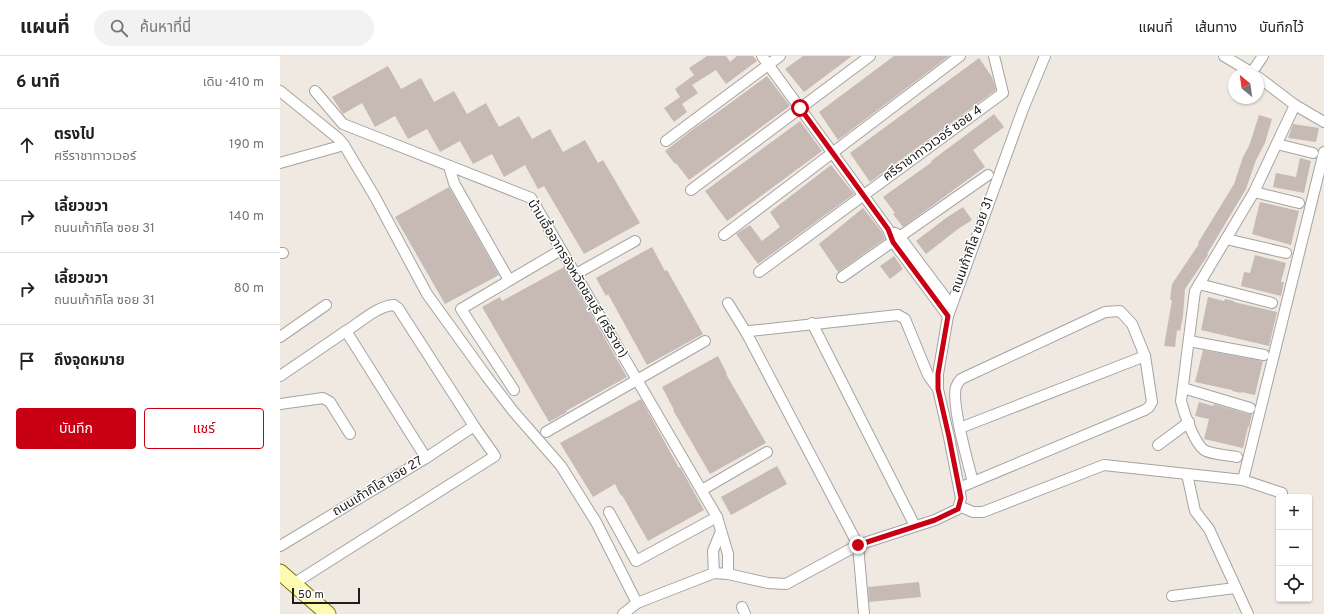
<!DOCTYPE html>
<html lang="th">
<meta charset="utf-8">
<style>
body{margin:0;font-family:Overpass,"Noto Sans Thai",sans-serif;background:#f2f2f2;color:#202124}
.controls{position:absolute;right:12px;bottom:12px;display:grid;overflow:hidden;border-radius:4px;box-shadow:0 1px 3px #0004}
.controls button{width:36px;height:36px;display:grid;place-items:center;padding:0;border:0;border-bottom:1px solid #e0e0e0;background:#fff;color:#202124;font:20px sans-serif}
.compass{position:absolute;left:948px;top:12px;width:36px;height:36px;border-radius:50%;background:#fff;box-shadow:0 1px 3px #0004;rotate:331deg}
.scale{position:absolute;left:12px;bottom:10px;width:68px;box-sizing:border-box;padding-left:4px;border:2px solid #1d1d1d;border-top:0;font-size:11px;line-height:14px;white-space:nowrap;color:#1d1d1d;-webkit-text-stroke:3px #fff;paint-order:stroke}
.stop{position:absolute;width:12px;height:12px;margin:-9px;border:3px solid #c90013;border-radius:50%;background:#fff}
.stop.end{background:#c90013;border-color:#fff;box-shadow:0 1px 4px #0008}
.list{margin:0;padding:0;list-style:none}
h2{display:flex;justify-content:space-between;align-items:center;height:52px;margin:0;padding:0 16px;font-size:17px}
h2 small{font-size:13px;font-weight:400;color:#757577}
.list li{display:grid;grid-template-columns:26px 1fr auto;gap:12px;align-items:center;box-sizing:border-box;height:72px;padding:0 16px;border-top:1px solid #e0e0e0}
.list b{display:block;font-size:15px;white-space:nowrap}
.list p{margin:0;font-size:13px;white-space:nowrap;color:#757577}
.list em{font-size:13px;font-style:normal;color:#757577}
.actions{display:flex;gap:8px;padding:12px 16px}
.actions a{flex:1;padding:9px 0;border:1px solid #c90013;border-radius:4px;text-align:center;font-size:14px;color:#c90013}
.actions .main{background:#c90013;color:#fff}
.icon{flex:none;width:22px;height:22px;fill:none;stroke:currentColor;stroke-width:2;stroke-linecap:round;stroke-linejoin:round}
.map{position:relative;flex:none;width:1044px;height:558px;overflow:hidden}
header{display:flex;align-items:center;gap:24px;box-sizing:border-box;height:56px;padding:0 20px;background:#fff;border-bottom:1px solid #e0e0e0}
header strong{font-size:19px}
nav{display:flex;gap:22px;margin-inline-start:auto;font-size:14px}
.search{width:280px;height:36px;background:#f2f2f2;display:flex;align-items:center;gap:10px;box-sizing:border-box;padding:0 14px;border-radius:22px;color:#757577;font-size:15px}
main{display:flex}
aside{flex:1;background:#fff}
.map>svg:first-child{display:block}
.building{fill:#c7bab5}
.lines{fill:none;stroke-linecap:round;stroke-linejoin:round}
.minor-casing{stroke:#a4a4a4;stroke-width:12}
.secondary-casing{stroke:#767700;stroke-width:17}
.minor{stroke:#fff;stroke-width:10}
.secondary{stroke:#fdfab1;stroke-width:15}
.route{stroke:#c90013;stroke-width:5}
.labels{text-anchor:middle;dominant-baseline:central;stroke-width:3;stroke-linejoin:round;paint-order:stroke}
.street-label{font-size:13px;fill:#1d1d1d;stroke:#fff}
</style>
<header>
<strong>แผนที่</strong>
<div class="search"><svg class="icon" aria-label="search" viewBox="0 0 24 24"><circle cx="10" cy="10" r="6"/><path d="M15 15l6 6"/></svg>ค้นหาที่นี่</div>
<nav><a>แผนที่</a><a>เส้นทาง</a><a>บันทึกไว้</a></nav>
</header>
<main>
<aside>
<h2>6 นาที<small>เดิน · 410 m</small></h2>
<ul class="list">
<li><svg class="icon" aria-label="ahead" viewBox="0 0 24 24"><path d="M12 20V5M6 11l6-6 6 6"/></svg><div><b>ตรงไป</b><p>ศรีราชาทาวเวอร์</p></div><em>190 m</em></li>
<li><svg class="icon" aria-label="right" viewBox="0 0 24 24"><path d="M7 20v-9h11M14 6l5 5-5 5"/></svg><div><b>เลี้ยวขวา</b><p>ถนนเก้ากิโล ซอย 31</p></div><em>140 m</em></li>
<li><svg class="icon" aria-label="right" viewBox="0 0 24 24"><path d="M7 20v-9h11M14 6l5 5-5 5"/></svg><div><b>เลี้ยวขวา</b><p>ถนนเก้ากิโล ซอย 31</p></div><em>80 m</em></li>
<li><svg class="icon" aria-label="arrive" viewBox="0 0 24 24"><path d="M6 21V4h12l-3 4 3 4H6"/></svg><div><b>ถึงจุดหมาย</b></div></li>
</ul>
<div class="actions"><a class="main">บันทึก</a><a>แชร์</a></div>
</aside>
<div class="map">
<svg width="1044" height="558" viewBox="0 0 1044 558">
<rect width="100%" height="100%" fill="#efe9e1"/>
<!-- building -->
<g class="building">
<path d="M427,0H446L450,6L457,0H473L477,5L446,28L436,14L412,29L418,37L402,48L407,56L394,66L384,52L400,41L395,33L414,19L409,12Z"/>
<path d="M523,0H572L524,36L505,13Z"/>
<path d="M614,0H669L558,84L539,56Z"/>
<path d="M699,2L712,21L716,34L590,126L570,97Z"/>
<path d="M108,10L121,33L141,22L154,46L174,35L187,58L206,47L219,71L239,60L252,83L270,73L283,96L305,84L318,107L323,104L360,167L304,198L264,130L258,133L245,109L224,121L212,98L193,108L180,85L160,96L147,73L128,83L115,60L95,71L82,47L63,58L52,41Z"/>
<path d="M487,20L510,50L409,124L396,107L395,108L385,95L416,71L434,59Z"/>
<path d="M714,58L724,71L693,94L705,111L623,171L613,158L615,157L603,141L652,106L651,105Z"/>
<path d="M979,59L992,63L985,87L976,104L966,133L927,198L928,199L905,233L903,260L900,275L897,274L895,291L884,290L892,244H890L892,228L919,188L918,187L954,128L963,101L969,90Z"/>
<path d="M520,65L542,95L447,165L425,135Z"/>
<path d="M1013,68L1039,72L1036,86L1008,82Z"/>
<path d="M1020,102L1031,105L1024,137L993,131L996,117L1016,121Z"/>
<path d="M551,109L574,138L478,208L456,178L470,169L482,185L500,171L490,156Z"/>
<path d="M169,131L219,219L165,248L115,161Z"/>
<path d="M980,146L1019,155L1011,189L972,178Z"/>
<path d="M683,151L692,164L678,173L646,198L636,185L666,162Z"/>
<path d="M583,152L602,176L605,183L558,216L539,188Z"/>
<path d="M372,191L385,215L387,214L423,278L367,309L328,238L326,240L316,222Z"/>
<path d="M975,199L1006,207L1001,226H1004L1001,240L961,230L964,216L970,217Z"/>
<path d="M614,200L623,213L610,223L600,210Z"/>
<path d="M284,211L347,321L286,355L287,356L269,366L202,251L220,241L222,245Z"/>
<path d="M928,241L944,245L945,243L954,245V246L997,256L989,290L921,274Z"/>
<path d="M923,294L983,305L975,339L961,336V337L952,335V334L915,326Z"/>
<path d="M438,300L447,318H446L486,387L430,418L393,354H394L382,331Z"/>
<path d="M361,343L399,412L400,411L424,454L368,485L342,439L341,440L335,428L313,441L280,387Z"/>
<path d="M919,346L933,350L934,348L968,358H972L969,371H968L963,392L924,383L929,363L915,360Z"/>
<path d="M497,410L507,428L451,459L441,441Z"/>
<path d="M639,526L641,541L589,546L588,531Z"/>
</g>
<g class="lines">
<!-- minor casing -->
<g class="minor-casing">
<g id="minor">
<path d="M482,0L608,173L613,186L668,260"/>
<path d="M944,0L974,18"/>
<path d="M972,16L983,0"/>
<path d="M978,21L1015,49L1044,66"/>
<path d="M0,35L59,83L64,89L95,141L147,238L207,321L233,355L281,410L316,466L357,547"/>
<path d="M35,35L63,68L251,142L437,461L448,498V518"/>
<path d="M386,85L500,0"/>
<path d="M997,88L1033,97"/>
<path d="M0,107L64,89"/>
<path d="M169,110L174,127L229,224"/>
<path d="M411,134L590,0"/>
<path d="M974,136L1019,147"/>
<path d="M615,177L620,181L671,249"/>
<path d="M444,179L680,0"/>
<path d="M946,183L1006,197"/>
<path d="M0,197H3"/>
<path d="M479,216L723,37L714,0"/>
<path d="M296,218L355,185"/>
<path d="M562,221L708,119"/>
<path d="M919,228L992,247"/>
<path d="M448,247L467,278L578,489L584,558"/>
<path d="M532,267L635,470"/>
<path d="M467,278L470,275L618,259L625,263L648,319L658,333"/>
<path d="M0,281L46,249"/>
<path d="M909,285L984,299"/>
<path d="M0,320L66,275L146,402"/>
<path d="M903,332L970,352"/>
<path d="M234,334L181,253L281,194"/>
<path d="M0,348L43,342L50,346L70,378"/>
<path d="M680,372L865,300"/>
<path d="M266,376L425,285"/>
<path d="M878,389L909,366"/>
<path d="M957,401C948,399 935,399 926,395C915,390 904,357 901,345L915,235L974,136L1015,49"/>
<path d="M907,418L915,455L929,473L968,558"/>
<path d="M963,424L1044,96"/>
<path d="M679,432L693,426L865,354L869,351L872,346L865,300L852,268L840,255L825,256L681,323C679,325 677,328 676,331C671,347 688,407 693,426"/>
<path d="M422,434L487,396"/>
<path d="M679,450L693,456H703L824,409L963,424L1002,437"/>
<path d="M329,456L356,505L437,461"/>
<path d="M0,490L146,402L194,370"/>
<path d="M434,517L433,495L441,475"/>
<path d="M13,528L215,400L194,370L118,252L114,249C97,250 81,266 66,275"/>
<path d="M892,540L955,532"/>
<path d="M462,551L465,558"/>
<path d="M343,558L357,547L434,517L448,518L488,527L506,528L578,489L655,464L678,453L681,442L669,381L658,333V318L668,260L743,53L765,0"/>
</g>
</g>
<!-- secondary casing -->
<g class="secondary-casing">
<path id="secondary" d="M0,516L48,558"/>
</g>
<!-- minor -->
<use href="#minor" class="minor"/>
<!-- secondary -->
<use href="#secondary" class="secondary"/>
</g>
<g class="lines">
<!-- route -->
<path class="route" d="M520,52L608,173L613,186L668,260L658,318V333L669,381L681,442L678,453L655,464L578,489"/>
</g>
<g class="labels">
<!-- street labels -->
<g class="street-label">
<text transform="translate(653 88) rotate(-36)">ศรีราชาทาวเวอร์ ซอย 4</text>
<text transform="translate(693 189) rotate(-70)">ถนนเก้ากิโล ซอย 31</text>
<text transform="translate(297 223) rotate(59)">บ้านเอื้ออาทรจังหวัดชลบุรี (ศรีราชา)</text>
<text transform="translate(98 431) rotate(-31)">ถนนเก้ากิโล ขอย 27</text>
</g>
</g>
</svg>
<div class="controls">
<button>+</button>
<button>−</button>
<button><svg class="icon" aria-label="locate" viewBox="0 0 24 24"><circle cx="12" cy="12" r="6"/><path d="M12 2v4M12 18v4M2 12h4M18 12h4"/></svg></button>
</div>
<svg class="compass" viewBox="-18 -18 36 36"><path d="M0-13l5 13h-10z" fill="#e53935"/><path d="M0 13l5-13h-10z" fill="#757577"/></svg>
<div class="scale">50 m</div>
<div class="stop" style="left:520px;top:52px"></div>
<div class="stop end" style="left:578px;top:489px"></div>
</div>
</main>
